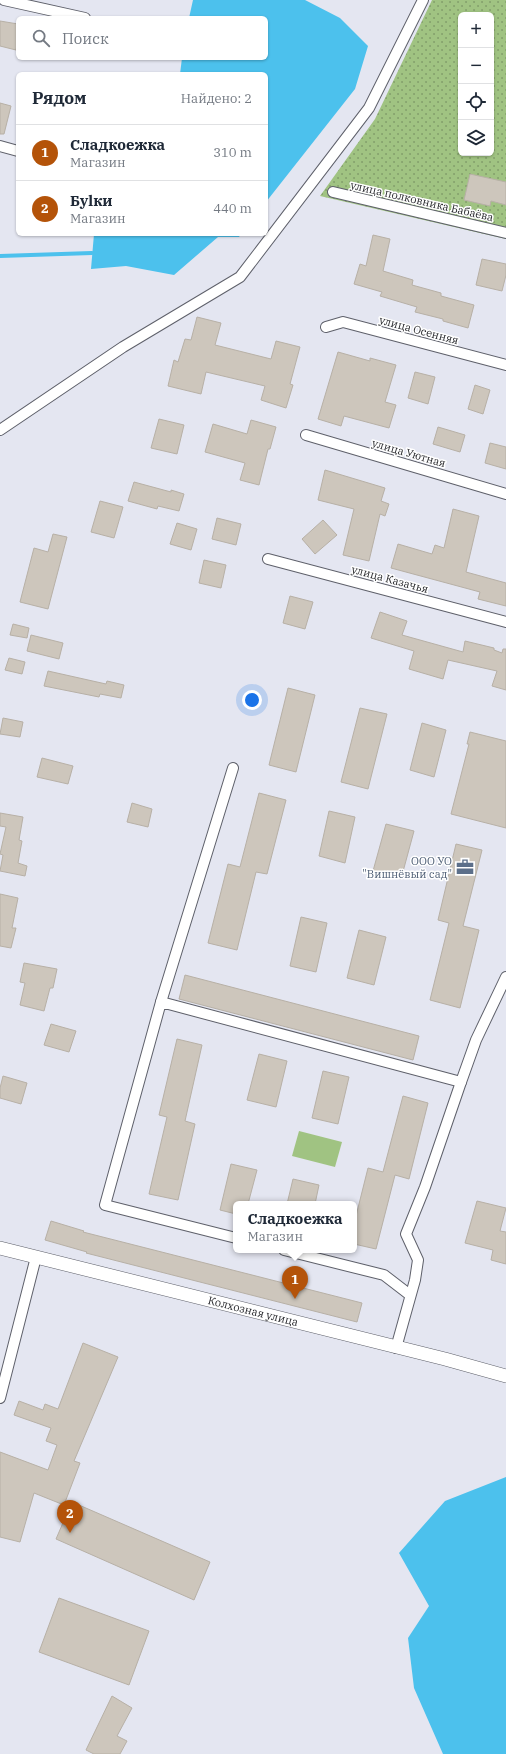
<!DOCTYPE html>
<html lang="ru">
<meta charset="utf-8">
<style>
body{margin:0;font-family:"IBM Plex Serif",serif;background:#f6f6f7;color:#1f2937}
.controls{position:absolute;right:12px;top:12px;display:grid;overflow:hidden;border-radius:6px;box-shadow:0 1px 3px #0004}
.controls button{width:36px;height:36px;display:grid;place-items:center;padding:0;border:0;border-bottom:1px solid #e0e1e3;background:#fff;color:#1f2937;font:20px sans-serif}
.you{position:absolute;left:252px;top:700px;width:14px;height:14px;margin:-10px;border:3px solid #fff;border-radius:50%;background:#1a73e8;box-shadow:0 0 0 6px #1a73e833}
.badge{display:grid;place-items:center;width:26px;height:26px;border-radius:50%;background:#b45309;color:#fff;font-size:13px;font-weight:700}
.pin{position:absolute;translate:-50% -33px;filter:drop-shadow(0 1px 2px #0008)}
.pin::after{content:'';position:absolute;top:21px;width:14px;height:12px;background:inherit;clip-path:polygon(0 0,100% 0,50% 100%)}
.popup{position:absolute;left:233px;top:1201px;width:124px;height:52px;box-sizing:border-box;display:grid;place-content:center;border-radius:6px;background:#fff;filter:drop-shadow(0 1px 3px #0005);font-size:13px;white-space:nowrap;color:#747a83}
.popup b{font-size:15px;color:#1f2937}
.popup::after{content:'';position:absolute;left:50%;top:100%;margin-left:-8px;border:8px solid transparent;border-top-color:#fff}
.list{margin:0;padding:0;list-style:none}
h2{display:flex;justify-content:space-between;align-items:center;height:52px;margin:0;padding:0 16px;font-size:17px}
h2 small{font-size:13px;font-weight:400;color:#747a83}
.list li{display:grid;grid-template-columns:26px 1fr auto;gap:12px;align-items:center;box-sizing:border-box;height:56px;padding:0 16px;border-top:1px solid #e0e1e3}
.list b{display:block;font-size:15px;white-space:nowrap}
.list p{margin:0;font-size:13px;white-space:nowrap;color:#747a83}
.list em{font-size:13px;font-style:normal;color:#747a83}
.icon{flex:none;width:22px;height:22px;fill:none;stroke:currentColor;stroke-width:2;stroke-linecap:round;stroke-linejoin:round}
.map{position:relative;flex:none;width:506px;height:1754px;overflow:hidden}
.search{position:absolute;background:#fff;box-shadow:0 1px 3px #0004;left:16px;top:16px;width:252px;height:44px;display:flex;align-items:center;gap:10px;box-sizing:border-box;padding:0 14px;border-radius:6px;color:#747a83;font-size:15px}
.panel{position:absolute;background:#fff;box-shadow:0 1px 3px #0004;left:16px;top:72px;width:252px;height:164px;border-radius:6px}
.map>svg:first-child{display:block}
.grass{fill:url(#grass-dots);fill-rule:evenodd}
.pitch{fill:#a0c382}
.water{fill:#4cc1ed}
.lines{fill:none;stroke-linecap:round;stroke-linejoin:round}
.stream{stroke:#4cc1ed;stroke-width:4}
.building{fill:#cdc6bc;stroke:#b7b0a6}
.minor-casing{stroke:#5e606a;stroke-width:12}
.tertiary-casing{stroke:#5e606a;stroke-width:14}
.minor{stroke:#fff;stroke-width:10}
.tertiary{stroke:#fff;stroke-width:13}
.labels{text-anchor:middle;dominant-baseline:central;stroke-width:3;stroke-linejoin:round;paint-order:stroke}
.street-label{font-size:11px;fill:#28292d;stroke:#fff}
.service-label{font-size:11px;fill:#4e5e75;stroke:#fff;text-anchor:end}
</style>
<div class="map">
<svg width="506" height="1754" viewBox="0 0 506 1754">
<defs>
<pattern id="grass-dots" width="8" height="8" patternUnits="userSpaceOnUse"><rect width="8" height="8" fill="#a0c382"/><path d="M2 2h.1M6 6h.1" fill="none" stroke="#829e6b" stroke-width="1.8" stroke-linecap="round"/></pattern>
</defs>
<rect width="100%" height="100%" fill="#e4e6f1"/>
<!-- grass -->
<path class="grass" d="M432,0H506V239L320,196L375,119ZM461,15H491V153H461Z"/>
<!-- pitch -->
<path class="pitch" d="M299,1131L342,1142L335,1167L292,1156Z"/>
<!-- water -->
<g class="water">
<path d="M193,0H305L340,18L368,46L355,89L266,202V74H180L182,58H266V18H189Z"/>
<path d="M94,234H241L239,237H218L174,275L126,266L91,269Z"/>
<path d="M506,1477V1754H443L414,1688L408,1638L429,1606L399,1553L445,1501Z"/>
</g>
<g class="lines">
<!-- stream -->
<path class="stream" d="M0,256L92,253"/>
</g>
<!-- building -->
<g class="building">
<path d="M0,21L18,24V41L16,50L0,46Z"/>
<path d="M0,103L11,106L4,134H0Z"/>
<path d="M470,174L506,182V205L491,201L490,206L464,200Z"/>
<path d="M373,235L390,239L383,271L413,280L412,285L441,293V296L474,305L468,328L443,321V319L415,312L417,307L380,296L382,292L354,284L360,264L366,266Z"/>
<path d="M482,259L506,264V275L502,291L476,285Z"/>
<path d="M197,317L221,323L215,345L271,359L276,341L300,347L290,384L293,385L286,408L261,400L265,386L206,372L201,394L168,386L174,360L178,362L185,339L191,340Z"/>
<path d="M338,352L370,361V358L396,365L385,402L396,405L389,428L344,416L341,426L318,419Z"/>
<path d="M415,372L435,377L428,404L408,398Z"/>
<path d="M475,385L490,390L483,414L468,409Z"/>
<path d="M159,419L184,425L177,454L151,448Z"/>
<path d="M251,420L276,427L270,449H268L259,485L240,480L245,463L205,452L213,424L247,434Z"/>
<path d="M438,427L465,435L460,452L433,444Z"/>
<path d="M490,443L506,447V469L485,463Z"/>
<path d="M325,470L385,488L381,501L389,504L385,516L380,514L369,561L343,555L354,509L318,500Z"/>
<path d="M134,482L171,492V490L184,494L179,511L158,506L157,509L128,501Z"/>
<path d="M100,501L123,507L114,538L91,532Z"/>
<path d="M453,509L479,516L466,572L506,583V606L478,599L480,592L391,568L398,544L432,554L435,545L444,548Z"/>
<path d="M217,518L241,524L236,545L212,539Z"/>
<path d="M323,520L337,535L315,554L302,539Z"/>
<path d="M177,523L197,529L191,550L170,544Z"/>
<path d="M53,534L67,537L48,609L20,602L34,548L48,552Z"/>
<path d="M204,560L226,565L221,588L199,583Z"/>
<path d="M290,596L313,602L305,629L283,623Z"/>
<path d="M380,612L407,621L402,635L463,652L465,641L494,648V650L502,653L503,649H506V690L492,686L497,671L448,660L443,679L409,669L414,651L371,638Z"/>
<path d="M13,624L29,628L27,638L10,635Z"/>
<path d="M31,635L63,643L59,659L27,651Z"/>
<path d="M9,658L25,662L22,674L5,670Z"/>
<path d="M48,671L106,684L107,681L124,685L121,698L100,694L99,697L44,686Z"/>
<path d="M288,688L315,695L296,772L269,765Z"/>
<path d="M360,708L387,714L368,789L341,782Z"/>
<path d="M3,718L23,722L20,737L0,734Z"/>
<path d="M422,723L446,730L434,777L410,770Z"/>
<path d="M470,732L506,741V828L451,814L469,744H467Z"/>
<path d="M42,758L73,766L68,784L37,777Z"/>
<path d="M259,793L286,800L267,874L256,872L237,950L208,943L228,864L240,867Z"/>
<path d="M132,803L152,809L148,827L127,822Z"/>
<path d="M329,811L355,817L345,863L319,856Z"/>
<path d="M0,813L23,817L19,840L22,841L18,863L27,866L25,876L0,871L3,855L0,854L6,827L0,826Z"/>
<path d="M386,824L414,831L401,879L373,871Z"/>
<path d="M456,844L482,850L463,926L479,930L460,1008L430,1000L449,923L438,920Z"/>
<path d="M0,894L18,898L12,928H16L11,948L0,946Z"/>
<path d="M301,917L327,923L316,972L290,966Z"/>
<path d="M359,930L386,937L374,985L347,978Z"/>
<path d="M24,963L57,969L53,988H50L44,1011L20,1005L25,983L20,982Z"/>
<path d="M185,975L419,1036L413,1060L179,999Z"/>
<path d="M51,1024L76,1031L69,1052L44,1045Z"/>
<path d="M177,1039L202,1045L185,1121L195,1124L178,1200L149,1194L167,1117L159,1115Z"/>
<path d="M259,1054L287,1061L276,1107L247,1100Z"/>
<path d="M323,1071L349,1077L338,1124L312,1118Z"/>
<path d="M3,1076L27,1083L21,1104L0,1098V1088Z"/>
<path d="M403,1096L428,1103L409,1179L395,1175L376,1249L354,1244V1224L368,1168L383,1172Z"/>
<path d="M231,1164L257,1170L248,1204H236V1214L220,1210Z"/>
<path d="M293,1179L319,1185L315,1204H287Z"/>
<path d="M477,1201L506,1208L500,1231L506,1232V1264L491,1260L493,1250L465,1243Z"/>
<path d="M51,1221L84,1231L83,1232L362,1303L357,1322L86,1253L87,1252L45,1240Z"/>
<path d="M83,1343L118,1357L74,1461L80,1463L64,1505L34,1493L20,1542L0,1537V1452L48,1470L57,1445L46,1441L51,1428L14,1415L19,1401L43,1410L45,1404L58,1409Z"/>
<path d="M72,1502L210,1562L194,1600L56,1539Z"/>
<path d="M59,1598L149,1631L129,1685L39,1652Z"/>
<path d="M112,1696L132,1708L117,1736L127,1741L120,1754H94L86,1750Z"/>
</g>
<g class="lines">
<!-- minor casing -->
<g class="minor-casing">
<g id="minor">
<path d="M4,0L85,18"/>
<path d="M0,146L18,151"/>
<path d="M333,192L506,233"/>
<path d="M326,327L343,322L506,365"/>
<path d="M0,430L123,347L240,277L369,108L423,0"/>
<path d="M306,435L506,494"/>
<path d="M268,559L506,622"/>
<path d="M161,1002L233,768"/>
<path d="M461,1082L476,1040L506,977"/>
<path d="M236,1238L105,1205L161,1002L461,1082L425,1187L406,1234L418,1260L415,1280L396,1348"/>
<path d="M284,1250L384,1275L410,1295"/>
<path d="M0,1398L36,1257"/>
</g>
</g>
<!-- tertiary casing -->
<g class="tertiary-casing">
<g id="tertiary">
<path id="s1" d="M0,1248L445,1359L506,1376"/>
</g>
</g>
<!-- minor -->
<use href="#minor" class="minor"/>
<!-- tertiary -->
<use href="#tertiary" class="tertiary"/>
</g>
<!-- icons -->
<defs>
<g id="office-bare" transform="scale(1.38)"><path d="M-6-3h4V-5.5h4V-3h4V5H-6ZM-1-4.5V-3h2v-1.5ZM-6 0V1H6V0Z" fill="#5c6f8a" stroke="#fff" stroke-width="2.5" paint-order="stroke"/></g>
</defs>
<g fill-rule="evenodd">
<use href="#office-bare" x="465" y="867"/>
</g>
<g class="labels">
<!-- street labels -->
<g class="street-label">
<text transform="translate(422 201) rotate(13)">улица полковника Бабаёва</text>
<text transform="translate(419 330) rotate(15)">улица Осенняя</text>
<text transform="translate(409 453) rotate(16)">улица Уютная</text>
<text transform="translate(390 579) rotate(15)">улица Казачья</text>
<text stroke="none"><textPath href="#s1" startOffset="261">Колхозная улица</textPath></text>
</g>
<!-- service labels -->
<g class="service-label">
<text x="452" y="861">ООО УО<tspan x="452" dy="13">"Вишнёвый сад"</tspan></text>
</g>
</g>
</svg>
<div class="controls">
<button>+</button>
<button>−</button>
<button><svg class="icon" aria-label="locate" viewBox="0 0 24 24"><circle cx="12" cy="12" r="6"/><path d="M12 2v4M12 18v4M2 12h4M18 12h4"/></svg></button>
<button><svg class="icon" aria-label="layers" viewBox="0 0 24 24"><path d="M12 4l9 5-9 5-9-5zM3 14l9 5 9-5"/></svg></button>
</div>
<div class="you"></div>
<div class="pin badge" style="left:295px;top:1299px">1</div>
<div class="popup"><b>Сладкоежка</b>Магазин</div>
<div class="pin badge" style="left:70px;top:1533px">2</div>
<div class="search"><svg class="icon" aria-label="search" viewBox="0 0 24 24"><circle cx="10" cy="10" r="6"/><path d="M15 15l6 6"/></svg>Поиск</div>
<section class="panel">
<h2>Рядом<small>Найдено: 2</small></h2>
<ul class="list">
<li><span class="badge">1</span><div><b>Сладкоежка</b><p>Магазин</p></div><em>310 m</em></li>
<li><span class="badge">2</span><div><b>Буlки</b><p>Магазин</p></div><em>440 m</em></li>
</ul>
</section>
</div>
